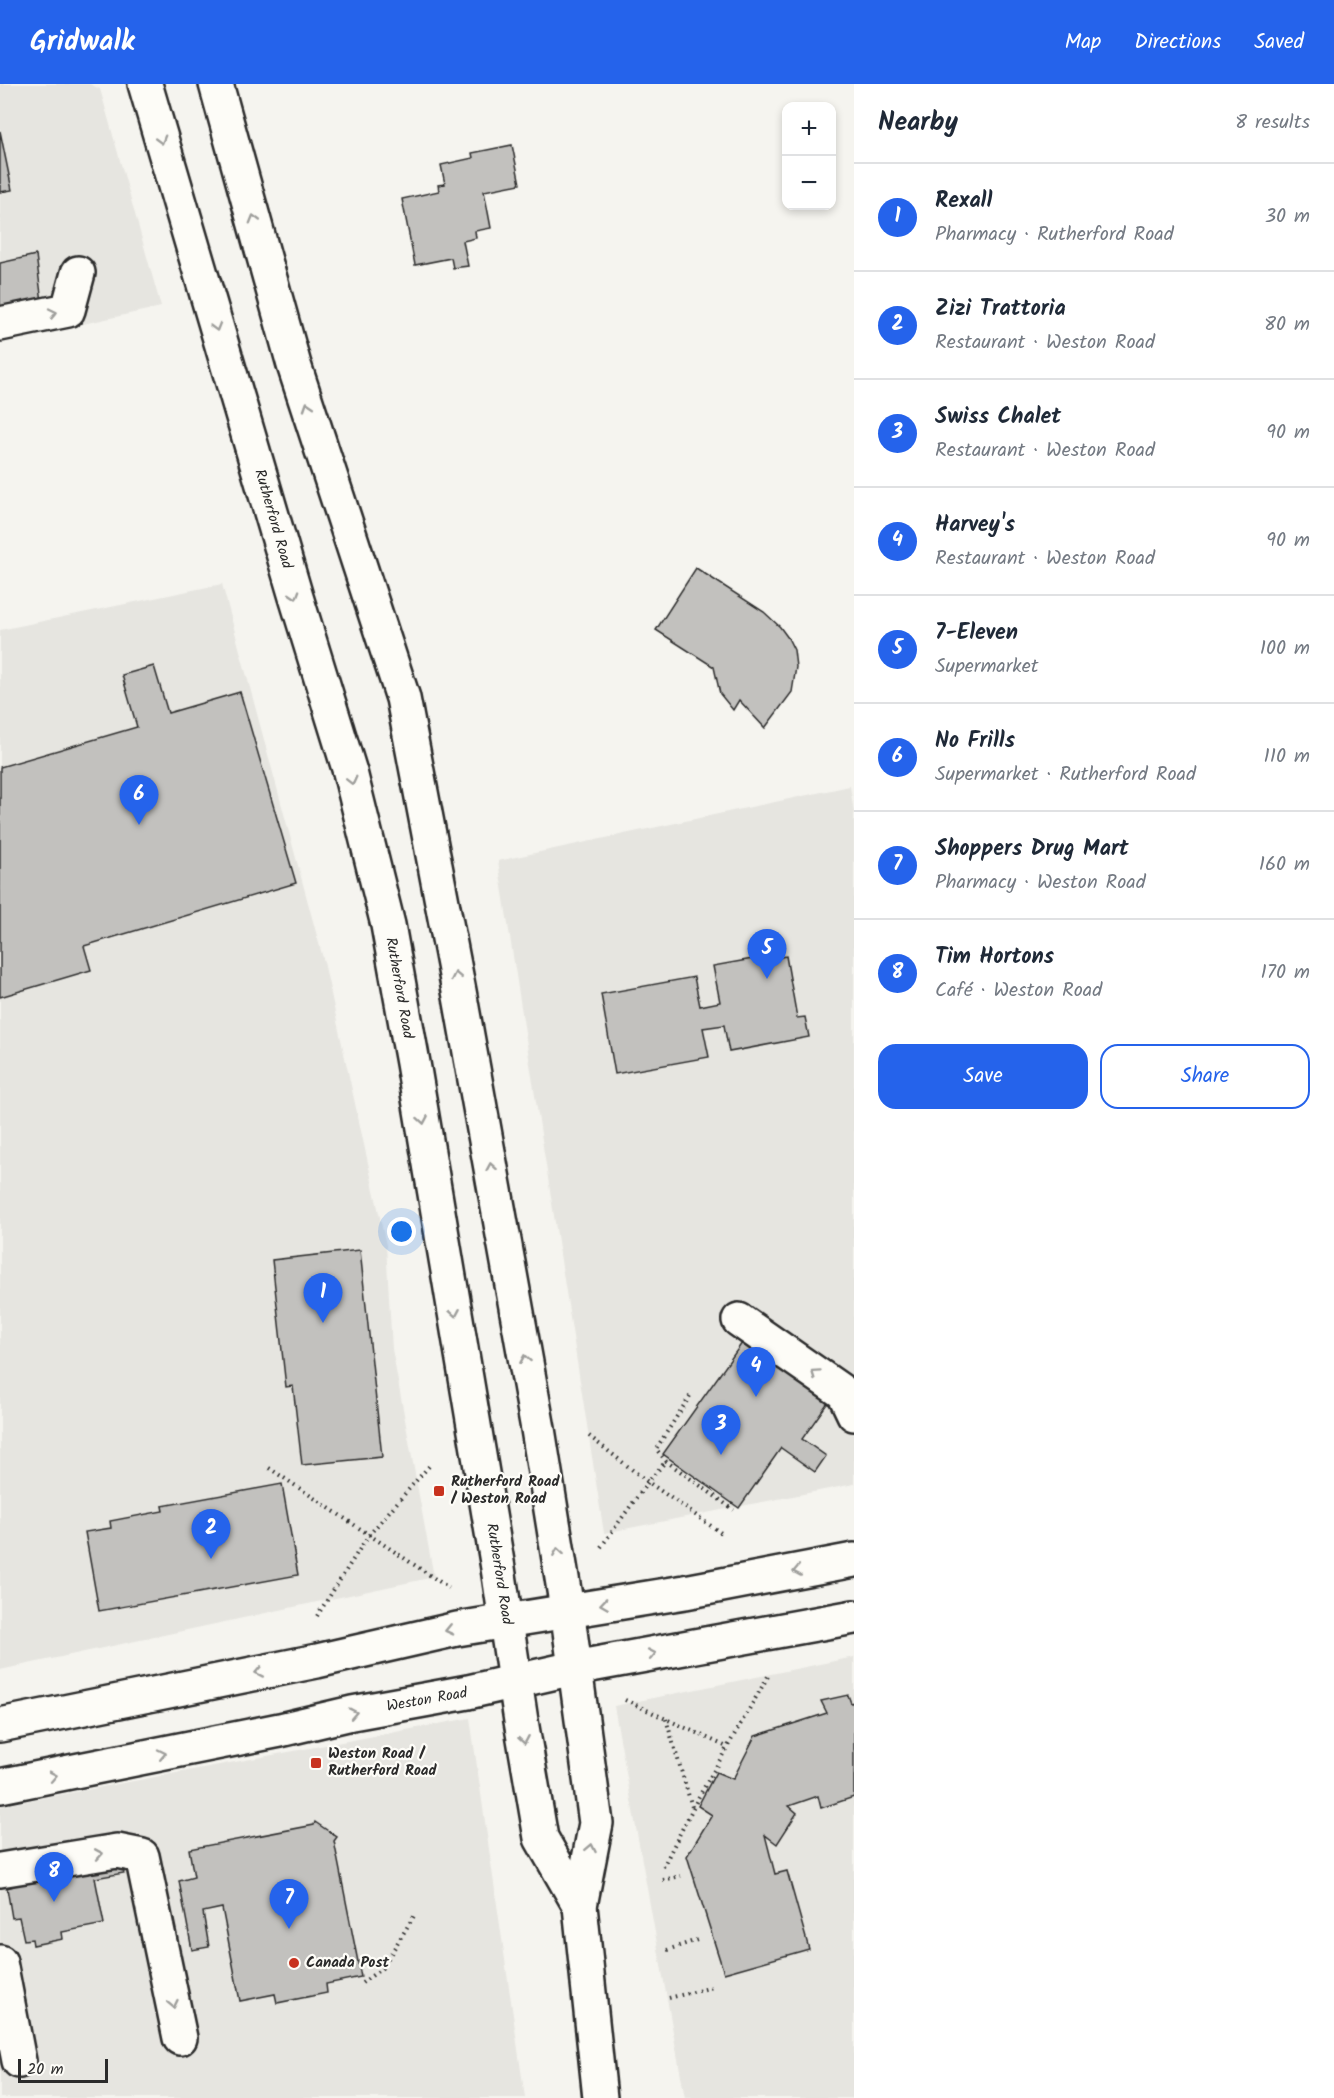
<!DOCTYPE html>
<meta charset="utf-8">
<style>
body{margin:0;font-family:Kalam,sans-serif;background:#f2f2f3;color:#1f2937}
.controls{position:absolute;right:18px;top:18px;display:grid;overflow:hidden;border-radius:12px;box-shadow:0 3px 9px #0003}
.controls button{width:54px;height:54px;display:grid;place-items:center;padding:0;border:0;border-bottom:2px solid #e0e1e3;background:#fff;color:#1f2937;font:30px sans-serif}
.scale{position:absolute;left:18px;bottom:15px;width:90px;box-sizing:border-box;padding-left:6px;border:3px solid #2b2b2b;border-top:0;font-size:16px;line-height:21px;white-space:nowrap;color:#2b2b2b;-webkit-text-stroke:4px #fdfcf7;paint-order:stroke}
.you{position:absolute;left:402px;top:1148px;width:21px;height:21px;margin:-15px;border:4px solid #fff;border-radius:50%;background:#1a73e8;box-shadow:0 0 0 9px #1a73e833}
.badge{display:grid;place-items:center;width:39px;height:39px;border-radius:50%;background:#2563eb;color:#fff;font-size:20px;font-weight:700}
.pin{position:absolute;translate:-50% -50px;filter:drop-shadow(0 2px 3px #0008)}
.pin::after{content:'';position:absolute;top:32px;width:21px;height:18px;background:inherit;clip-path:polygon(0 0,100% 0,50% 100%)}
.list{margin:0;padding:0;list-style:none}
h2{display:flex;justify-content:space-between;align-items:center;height:78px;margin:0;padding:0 24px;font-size:26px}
h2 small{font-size:20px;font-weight:400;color:#747a83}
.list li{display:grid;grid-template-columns:39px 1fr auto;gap:18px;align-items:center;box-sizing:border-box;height:108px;padding:0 24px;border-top:2px solid #e0e1e3}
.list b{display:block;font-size:22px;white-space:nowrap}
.list p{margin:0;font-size:20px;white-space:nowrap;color:#747a83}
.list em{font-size:20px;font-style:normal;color:#747a83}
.actions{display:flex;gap:12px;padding:18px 24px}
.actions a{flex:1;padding:14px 0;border:2px solid #2563eb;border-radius:18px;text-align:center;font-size:21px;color:#2563eb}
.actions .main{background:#2563eb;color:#fff}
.map{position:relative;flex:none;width:854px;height:2014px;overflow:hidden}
header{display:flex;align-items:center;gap:36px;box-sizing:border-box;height:84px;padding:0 30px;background:#2563eb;color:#fff}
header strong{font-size:28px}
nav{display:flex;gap:33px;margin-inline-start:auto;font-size:21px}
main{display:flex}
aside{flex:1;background:#fff}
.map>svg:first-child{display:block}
.built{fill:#e6e5e0}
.building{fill:#c2c1be;stroke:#2b2b2b;stroke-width:1.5}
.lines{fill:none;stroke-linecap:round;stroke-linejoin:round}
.minor-casing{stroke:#2b2b2b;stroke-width:38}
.major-casing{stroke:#2b2b2b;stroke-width:38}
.path{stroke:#2b2b2b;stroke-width:4;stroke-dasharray:1.5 4.5;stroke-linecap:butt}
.minor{stroke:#fdfcf7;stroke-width:33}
.major{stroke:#fdfcf7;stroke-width:33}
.oneway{stroke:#9e9e9b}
.poi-dot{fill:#c8321e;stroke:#fdfcf7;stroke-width:2}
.labels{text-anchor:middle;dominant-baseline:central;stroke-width:4.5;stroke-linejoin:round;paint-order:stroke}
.street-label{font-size:15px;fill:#2b2b2b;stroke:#fdfcf7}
.poi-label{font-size:15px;font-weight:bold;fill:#2b2b2b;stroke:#fdfcf7;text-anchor:start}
</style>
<header>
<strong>Gridwalk</strong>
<nav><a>Map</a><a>Directions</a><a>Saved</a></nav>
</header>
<main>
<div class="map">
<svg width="854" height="2014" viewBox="0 0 854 2014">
<rect width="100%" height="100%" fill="#f5f4ef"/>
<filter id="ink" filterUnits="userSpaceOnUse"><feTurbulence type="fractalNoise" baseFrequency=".0167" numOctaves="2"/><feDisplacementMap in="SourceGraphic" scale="12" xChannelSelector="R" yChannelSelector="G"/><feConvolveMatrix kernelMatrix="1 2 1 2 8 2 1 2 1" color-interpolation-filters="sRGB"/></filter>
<g filter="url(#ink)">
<!-- built -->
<g class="built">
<path d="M0,0H90L100,5L161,223L0,258Z"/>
<path d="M222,500L324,878L386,1161L392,1265L434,1493L0,1586V546Z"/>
<path d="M850,702L854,729V1400L604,1449L498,777Z"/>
<path d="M854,1573V2014H685L614,1622Z"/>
<path d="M470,1634L525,2014H0V1722Z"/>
</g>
<!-- building -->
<g class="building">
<path d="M0,47L12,106L0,108Z"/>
<path d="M512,61L520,100L484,107L491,144L475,147L476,154L463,157L468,182L453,184L451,174L415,181L402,115L439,107L438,101L445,100L441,81L473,74L472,69Z"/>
<path d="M36,171L42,218L0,235V179Z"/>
<path d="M696,484L764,528L780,543L788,554L794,566L796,583L792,608L765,644L739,616L733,626L720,610L714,583L656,546Z"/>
<path d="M154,582L168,629L240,608L296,799L84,862L91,886L0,913V683L137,643L122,591Z"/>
<path d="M786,872L797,934L805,933L809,953L729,968L724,941L703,944L709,973L615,990L601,910L694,893L700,922L720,918L713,882L764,873V876Z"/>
<path d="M360,1166L382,1373L302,1381L293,1302L286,1303L272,1176Z"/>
<path d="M742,1259L781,1287L785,1281L829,1317L802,1355L826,1372L815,1388L781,1364L739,1424L663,1370Z"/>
<path d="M282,1400L298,1491L99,1527L85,1448L111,1444L110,1437L163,1427L162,1422Z"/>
<path d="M848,1611L851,1619L854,1618V1713L821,1724L818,1712L789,1722L797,1729L777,1760L765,1751L775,1790L787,1787L809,1865L724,1889L687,1772L712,1731L698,1722L716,1688L733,1695L755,1652L827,1629L821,1617Z"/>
<path d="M315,1738L337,1753L334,1757L361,1893L326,1900L327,1909L277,1919L275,1910L240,1917L222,1824L203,1828L209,1863L192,1866L179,1797L194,1793L189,1765L314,1741Z"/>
<path d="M122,1777L124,1789L95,1794L104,1840L62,1848L63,1855L33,1861L32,1855L24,1856L19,1833L12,1834L7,1804L14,1802L11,1789Z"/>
</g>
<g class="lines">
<!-- minor casing -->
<g class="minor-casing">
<g id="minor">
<path d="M0,240L68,226L78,189"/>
<path d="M739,1236L844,1309L854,1330"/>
<path d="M0,1786L117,1767L142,1772L180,1954"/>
<path d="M0,1878L19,1977"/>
</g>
</g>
<!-- major casing -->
<g class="major-casing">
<g id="major">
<path d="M145,0L296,513L350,688L388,841L413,979L498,1484L521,1637L541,1754L580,1822"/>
<path d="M216,0L294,281L403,614L459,907L538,1345L567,1525L596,1739L580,1822L600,2014"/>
<path d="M0,1641L317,1577L457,1545L685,1508L854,1476"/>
<path d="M0,1702L280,1646L352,1629L468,1608L574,1584L854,1533"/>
</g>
</g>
<!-- path -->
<g class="path">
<path d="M690,1312L656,1365L666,1377L734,1426"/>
<path d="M589,1352L648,1398L724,1451"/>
<path d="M269,1384L449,1504"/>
<path d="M601,1463L648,1398L666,1377"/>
<path d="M317,1532L368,1452L430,1381"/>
<path d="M625,1616L727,1663"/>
<path d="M666,1635L692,1723"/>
<path d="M663,1783L698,1714L770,1589"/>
<path d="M663,1796L681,1792"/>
<path d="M667,1866L697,1856"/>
<path d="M362,1899L382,1884L414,1832"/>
<path d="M669,1914L713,1903"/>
</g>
<!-- minor -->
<use href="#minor" class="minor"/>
<!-- major -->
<use href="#major" class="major"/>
</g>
<!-- one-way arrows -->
<defs><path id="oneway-chevron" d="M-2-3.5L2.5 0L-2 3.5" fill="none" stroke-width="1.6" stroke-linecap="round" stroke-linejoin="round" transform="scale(1.5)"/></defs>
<g class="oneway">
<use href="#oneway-chevron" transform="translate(161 56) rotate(74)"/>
<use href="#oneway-chevron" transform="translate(254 135) rotate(-106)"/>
<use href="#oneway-chevron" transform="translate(53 229) rotate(-12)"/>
<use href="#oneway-chevron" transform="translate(216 243) rotate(74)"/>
<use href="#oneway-chevron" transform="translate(308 322) rotate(-108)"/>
<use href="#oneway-chevron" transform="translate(295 511) rotate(73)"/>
<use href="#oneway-chevron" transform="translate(352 697) rotate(76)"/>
<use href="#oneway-chevron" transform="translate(456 892) rotate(-101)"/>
<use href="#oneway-chevron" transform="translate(423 1036) rotate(80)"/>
<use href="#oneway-chevron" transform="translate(491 1083) rotate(-100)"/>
<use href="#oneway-chevron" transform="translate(455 1229) rotate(80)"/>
<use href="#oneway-chevron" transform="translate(525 1275) rotate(-100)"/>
<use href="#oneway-chevron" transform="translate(815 1289) rotate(-145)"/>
<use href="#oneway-chevron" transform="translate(558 1468) rotate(-99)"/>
<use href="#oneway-chevron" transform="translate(797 1487) rotate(169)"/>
<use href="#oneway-chevron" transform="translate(604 1520) rotate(172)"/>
<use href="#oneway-chevron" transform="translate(449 1546) rotate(167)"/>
<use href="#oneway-chevron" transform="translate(652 1570) rotate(-11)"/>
<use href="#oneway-chevron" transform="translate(259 1588) rotate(169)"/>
<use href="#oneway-chevron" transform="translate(353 1629) rotate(-11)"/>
<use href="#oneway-chevron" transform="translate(524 1656) rotate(80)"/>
<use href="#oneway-chevron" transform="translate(162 1670) rotate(-12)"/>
<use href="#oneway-chevron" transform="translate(53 1692) rotate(-11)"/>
<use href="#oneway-chevron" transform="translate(591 1764) rotate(-79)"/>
<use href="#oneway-chevron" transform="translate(99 1770) rotate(-10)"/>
<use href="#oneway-chevron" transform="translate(173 1920) rotate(78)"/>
</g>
</g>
<!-- markers -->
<g class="poi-dot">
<rect x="433" y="1401" width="12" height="12" rx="3"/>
<rect x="310" y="1673" width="12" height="12" rx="3"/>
<circle cx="294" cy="1879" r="6"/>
</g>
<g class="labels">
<!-- street labels -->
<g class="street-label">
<text transform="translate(273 435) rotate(74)">Rutherford Road</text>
<text transform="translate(399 904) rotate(80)">Rutherford Road</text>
<text transform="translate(499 1490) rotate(81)">Rutherford Road</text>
<text transform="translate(427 1616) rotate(-10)">Weston Road</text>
</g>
<!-- poi labels -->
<g class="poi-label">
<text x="451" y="1398">Rutherford Road<tspan x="451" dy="17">/ Weston Road</tspan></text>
<text x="328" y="1670">Weston Road /<tspan x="328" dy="17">Rutherford Road</tspan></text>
<text x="306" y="1879">Canada Post</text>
</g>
</g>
</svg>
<div class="controls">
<button>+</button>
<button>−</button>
</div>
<div class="scale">20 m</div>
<div class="you"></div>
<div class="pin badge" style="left:323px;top:1239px">1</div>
<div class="pin badge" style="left:211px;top:1475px">2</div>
<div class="pin badge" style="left:721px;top:1371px">3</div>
<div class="pin badge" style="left:756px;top:1313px">4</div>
<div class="pin badge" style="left:767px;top:895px">5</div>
<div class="pin badge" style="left:139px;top:741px">6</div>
<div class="pin badge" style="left:289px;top:1845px">7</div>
<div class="pin badge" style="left:54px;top:1818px">8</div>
</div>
<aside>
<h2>Nearby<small>8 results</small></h2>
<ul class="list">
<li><span class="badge">1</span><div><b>Rexall</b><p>Pharmacy · Rutherford Road</p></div><em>30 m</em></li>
<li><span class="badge">2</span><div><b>Zizi Trattoria</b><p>Restaurant · Weston Road</p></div><em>80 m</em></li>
<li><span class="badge">3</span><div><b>Swiss Chalet</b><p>Restaurant · Weston Road</p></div><em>90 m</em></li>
<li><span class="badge">4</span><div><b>Harvey's</b><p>Restaurant · Weston Road</p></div><em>90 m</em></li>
<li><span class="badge">5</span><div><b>7-Eleven</b><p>Supermarket</p></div><em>100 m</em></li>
<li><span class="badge">6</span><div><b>No Frills</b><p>Supermarket · Rutherford Road</p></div><em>110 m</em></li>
<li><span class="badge">7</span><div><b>Shoppers Drug Mart</b><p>Pharmacy · Weston Road</p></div><em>160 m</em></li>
<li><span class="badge">8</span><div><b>Tim Hortons</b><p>Café · Weston Road</p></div><em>170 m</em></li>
</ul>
<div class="actions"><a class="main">Save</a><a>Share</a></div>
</aside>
</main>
